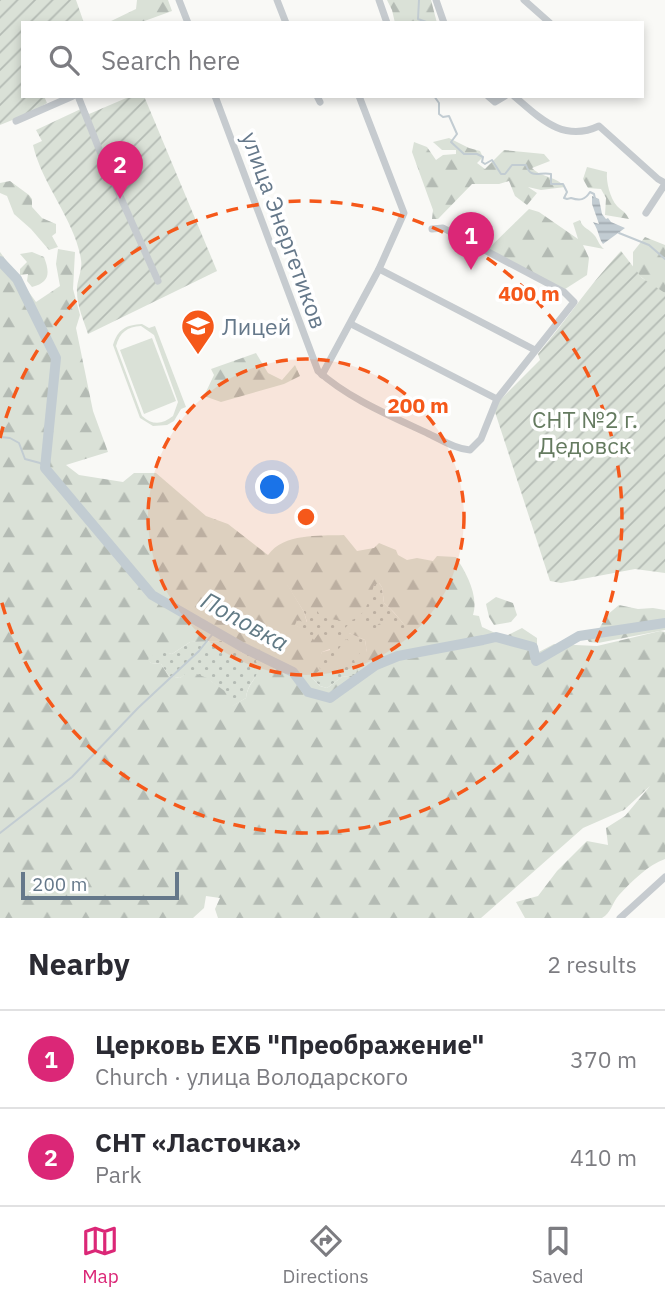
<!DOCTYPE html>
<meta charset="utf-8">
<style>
body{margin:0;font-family:"IBM Plex Sans",sans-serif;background:#f2f2f3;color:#2b2b33}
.scale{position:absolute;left:21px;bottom:18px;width:158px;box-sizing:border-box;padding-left:7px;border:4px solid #65788a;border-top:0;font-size:19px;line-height:24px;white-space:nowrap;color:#65788a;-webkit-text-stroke:5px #fff;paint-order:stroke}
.you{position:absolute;left:273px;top:488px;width:24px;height:24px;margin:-18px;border:5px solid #fff;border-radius:50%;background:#1a73e8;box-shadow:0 0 0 10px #1a73e833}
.badge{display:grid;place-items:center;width:46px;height:46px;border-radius:50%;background:#db2777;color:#fff;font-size:23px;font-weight:700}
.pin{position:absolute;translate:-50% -58px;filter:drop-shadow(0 2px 4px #0008)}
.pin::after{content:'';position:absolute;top:37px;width:24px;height:21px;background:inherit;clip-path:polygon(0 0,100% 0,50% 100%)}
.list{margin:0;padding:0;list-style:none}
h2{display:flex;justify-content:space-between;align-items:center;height:91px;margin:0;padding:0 28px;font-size:30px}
h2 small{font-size:23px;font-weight:400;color:#7c7c81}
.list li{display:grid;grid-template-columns:46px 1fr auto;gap:21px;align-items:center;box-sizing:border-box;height:98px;padding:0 28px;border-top:2px solid #e1e1e2}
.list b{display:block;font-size:26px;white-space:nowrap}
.list p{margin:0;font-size:23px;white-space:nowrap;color:#7c7c81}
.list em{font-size:23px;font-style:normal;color:#7c7c81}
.icon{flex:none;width:38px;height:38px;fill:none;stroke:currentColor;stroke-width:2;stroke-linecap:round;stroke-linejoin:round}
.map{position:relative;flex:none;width:665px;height:918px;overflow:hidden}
.search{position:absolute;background:#fff;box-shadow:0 4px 10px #0003;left:21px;right:21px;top:21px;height:77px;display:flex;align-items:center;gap:18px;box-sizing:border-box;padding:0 24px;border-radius:0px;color:#7c7c81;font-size:26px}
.sheet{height:287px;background:#fff}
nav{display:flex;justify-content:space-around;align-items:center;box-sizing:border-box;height:98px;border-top:2px solid #e1e1e2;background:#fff;font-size:19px;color:#7c7c81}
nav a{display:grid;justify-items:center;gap:4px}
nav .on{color:#db2777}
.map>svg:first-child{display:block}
.grass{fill:url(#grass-dots)}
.forest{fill:url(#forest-firs);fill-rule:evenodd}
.garden{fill:url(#garden-furrows)}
.pitch{fill:#dae1d7;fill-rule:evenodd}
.water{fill:url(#water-rules)}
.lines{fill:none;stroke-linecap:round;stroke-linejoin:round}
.stream{stroke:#c2ccd2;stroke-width:2}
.river{stroke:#c2ccd2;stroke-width:10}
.minor{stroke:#c6cbcf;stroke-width:7}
.ring{fill:none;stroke:#f5581a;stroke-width:3.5;stroke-dasharray:12 9}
.labels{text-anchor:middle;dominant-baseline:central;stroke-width:7;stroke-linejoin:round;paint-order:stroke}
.street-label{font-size:23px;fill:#65788a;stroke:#fff}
.poi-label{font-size:23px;fill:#65788a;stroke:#fff;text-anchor:start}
.park-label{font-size:23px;fill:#657b60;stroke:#fff}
.water-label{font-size:24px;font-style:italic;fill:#617a85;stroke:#fff}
.centre{fill:#f5581a;stroke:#fff;stroke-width:3.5}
.ring-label{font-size:21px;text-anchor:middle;font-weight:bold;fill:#f5581a;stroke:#fff;stroke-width:7;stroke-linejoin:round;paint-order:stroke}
</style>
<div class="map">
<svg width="665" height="918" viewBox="0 0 665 918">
<defs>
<pattern id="grass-dots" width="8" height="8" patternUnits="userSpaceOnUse" patternTransform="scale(1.75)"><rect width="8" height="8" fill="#dae1d7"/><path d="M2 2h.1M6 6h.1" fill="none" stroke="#b4bbb4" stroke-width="1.8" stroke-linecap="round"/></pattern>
<pattern id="forest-firs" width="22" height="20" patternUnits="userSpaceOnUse" patternTransform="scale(1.75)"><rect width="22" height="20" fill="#dae1d7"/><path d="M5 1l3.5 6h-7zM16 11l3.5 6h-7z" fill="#b4bbb4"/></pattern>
<pattern id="garden-furrows" width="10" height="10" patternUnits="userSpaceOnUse" patternTransform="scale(1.75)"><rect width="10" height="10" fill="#dae1d7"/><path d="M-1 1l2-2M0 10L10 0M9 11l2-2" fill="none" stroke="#b4bbb4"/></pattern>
<pattern id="water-rules" width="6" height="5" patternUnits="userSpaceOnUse" patternTransform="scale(1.75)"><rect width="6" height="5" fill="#c2ccd2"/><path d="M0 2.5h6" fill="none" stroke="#a1aab0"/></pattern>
</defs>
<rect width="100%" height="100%" fill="#f9f9f6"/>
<!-- grass -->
<g class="grass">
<path d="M282,577L365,607L374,585L378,582L382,587L384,603C394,611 400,621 409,629L349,633L365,640L367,652L356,675L342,677L327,688L320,686L311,677L322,652L330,650L327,636L319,634L315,641C306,636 306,630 294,625L297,620L307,622L304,612Z"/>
<path d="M223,641L239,649L242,653L253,654C267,679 248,676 246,698L231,707C217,683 215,681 189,672L180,678L169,676L161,664L151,663L147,659L158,650L172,654L190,642Z"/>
</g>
<!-- forest -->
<g class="forest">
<path d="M137,0H168L172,11L139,23H107L136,9Z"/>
<path d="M387,0H431L437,23H395L392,10Z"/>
<path d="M449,138L469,148L480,151L483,157L477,163L485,169L504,150L544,154L550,161L532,168C542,178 556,176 565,187L541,190L528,187L537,193L527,205L515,196L509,181L499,184H472L438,219H432L433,210L412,152L414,142L427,147L436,160L443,155L456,154V150H442L433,142Z"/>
<path d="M587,167L607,172C606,182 610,198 617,206C622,211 626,212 629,219L605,215L606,198L601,189L588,188L583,179Z"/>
<path d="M10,181L29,195L32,199V207L42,218L56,224V233L52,236L58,247L49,250L31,229L14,214L7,196L0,193V183Z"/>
<path d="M529,209L539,212L578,239L573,223L580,220C583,229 589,228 595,236C598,240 599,245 604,249L583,245L589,258L587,275L562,291L487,250Z"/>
<path d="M645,237L665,245V297L633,270V252Z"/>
<path d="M58,249L75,252L73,289L80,315L76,328L93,411L108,452L66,465L79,475L123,482L134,473H156L206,516L228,524L268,555C284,533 318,536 344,535L357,551L374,548L379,543L396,550L398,555L407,560L417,558L433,561L437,556L456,557C466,573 479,595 473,615L479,616L482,627L504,637L522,628L537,638V653L554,644L597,646L660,631L665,632V859C648,865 631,882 619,895C612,903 611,913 602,918H525L516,902L538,896L557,871L587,841L608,845L606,828L625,816L650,786L624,810L583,828L481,918H218L215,909L220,898L206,896L204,908L193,918H0V252L36,302L60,286L56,264ZM379,583L382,587L384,603C394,611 400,620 408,629L398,628L399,623L391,621L378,624L376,630L367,631L366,621L350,623L345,628L349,633L365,640L367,652H361L354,660L357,670L356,675L342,677L327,688L320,686L311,677L320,670L319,662L322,652L335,647V638L319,633L314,640L305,630L295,625L297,620L307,623L304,612L287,584L309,610H317L320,616C356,627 364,620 374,585ZM222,641L223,647L232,653L239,649L242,653L253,654C266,678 248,678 246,698L232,706L230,695L207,678L189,671L180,678L169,676L161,664L151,663L148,659L158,651L172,654L190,642Z"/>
<path d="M32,252L44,257C50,273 50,282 32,287L27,281L28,274L20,275V269L27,262L20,254Z"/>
<path d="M256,353L268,373L282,380L295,365L300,376L284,384L221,402L204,396L214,375L211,369Z"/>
<path d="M496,597L513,603L517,615L511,622L494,625L489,617L486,604Z"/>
<path d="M619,605L638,609L653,608L665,610V630L598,643L589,642L586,637L599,629L607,615Z"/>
</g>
<!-- garden -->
<g class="garden">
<path d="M0,0H76L84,23H23V96H44L47,103L32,112L0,125Z"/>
<path d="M131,96H144L217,271L88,334C84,321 77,306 77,292C76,282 83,270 81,260C76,222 42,185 33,145L42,141L36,130L85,107L89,114Z"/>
<path d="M621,251L642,278L665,293V573L635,569L561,583L550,581L495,412L499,401L540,360L538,354C566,320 591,283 621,251Z"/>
</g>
<!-- pitch -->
<g class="pitch">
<path d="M142,324L149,328L155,326L186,407L181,409L174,421L167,425L153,426L140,418L113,345C118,329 126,325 142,324ZM141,326L154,335L178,402L173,416C163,424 153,426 142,416L116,346C120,332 127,327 141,326Z"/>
<path d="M152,338L176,401L144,414L120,350Z"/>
<path d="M346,639L358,647L327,687L316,680Z"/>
</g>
<!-- water -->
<path class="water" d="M592,196L599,199L602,214L606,219L608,218L611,222L625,228L603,244C599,239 599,231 593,222L599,224L592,204Z"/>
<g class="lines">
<!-- stream -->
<g class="stream">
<path d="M419,0L418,19L429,23"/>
<path d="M434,96L439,103V114L443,117L449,116L457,134L451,142L464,154H477L483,157L482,162L485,164L492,160L501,174H505L512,165H526C531,180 540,171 551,174V184H563L567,192L564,198L567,199L571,198C580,201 585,200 590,192L594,194L595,199"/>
<path d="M619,233L649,245L665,259"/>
<path d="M0,437L10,438L19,443L25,459L40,463L45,468"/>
<path d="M0,833L72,777L138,708L199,651L215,631"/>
</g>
<!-- river -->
<path class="river" d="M0,261L17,279L56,358L45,468L152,595L244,648L293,672L308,692L330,698L376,665L398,656L483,640L496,637L533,647L536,661L579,636L665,623"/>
<!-- minor -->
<g class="minor">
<path d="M179,0L188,23"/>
<path d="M277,0L286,23"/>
<path d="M379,0L387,23"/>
<path d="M436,0L444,23"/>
<path d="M524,0L550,23"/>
<path d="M78,96L99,149L158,281"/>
<path d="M215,96L318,371C349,399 391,416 429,434C442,440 455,449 470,450L481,439L497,399L574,302L564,292L443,228L432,229"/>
<path d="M317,96L320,102"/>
<path d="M488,96L495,102L505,96"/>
<path d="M514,96C540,118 563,143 599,126L658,179L665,183"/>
<path d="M16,121L73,96"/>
<path d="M646,213L665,184"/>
<path d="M379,269L535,350"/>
<path d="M351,324L497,399"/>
<path d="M322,375L379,269L404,213L359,96"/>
<path d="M620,918L665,877"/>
</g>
</g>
<!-- distance rings -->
<circle cx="306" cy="517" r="158" fill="#f5581a" fill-opacity=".12"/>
<g class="ring">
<circle cx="306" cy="517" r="158"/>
<path d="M0 438A316 316 0 1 1 0 596"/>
</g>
<!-- icons -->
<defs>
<g id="school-pin" transform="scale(1.75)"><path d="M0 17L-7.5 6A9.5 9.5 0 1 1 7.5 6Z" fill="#f5581a" stroke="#fff"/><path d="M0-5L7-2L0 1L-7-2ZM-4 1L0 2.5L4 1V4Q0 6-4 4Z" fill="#fff"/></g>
</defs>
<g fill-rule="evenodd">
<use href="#school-pin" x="198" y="326"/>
</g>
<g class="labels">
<!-- street labels -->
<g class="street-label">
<text transform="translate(285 230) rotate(70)">улица Энергетиков</text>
</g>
<!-- poi labels -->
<g class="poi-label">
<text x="222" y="326">Лицей</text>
</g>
<!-- park labels -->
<g class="park-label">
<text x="585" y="419">СНТ №2 г.<tspan x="585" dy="26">Дедовск</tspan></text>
</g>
<!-- water labels -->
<g class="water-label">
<text transform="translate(245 621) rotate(29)">Поповка</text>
</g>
</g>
<circle cx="306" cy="517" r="10" class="centre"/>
<g class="ring-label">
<text x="529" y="301">400 m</text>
<text x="418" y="413">200 m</text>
</g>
</svg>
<div class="scale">200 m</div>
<div class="you"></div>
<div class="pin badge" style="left:471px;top:270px">1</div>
<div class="pin badge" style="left:120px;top:199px">2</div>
<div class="search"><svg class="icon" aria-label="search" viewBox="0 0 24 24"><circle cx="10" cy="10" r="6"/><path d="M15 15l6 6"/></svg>Search here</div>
</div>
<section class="sheet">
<h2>Nearby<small>2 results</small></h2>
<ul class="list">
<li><span class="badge">1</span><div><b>Церковь ЕХБ &quot;Преображение&quot;</b><p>Church · улица Володарского</p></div><em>370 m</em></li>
<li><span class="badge">2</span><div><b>СНТ «Ласточка»</b><p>Park</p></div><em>410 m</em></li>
</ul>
</section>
<nav>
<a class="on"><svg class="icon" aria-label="map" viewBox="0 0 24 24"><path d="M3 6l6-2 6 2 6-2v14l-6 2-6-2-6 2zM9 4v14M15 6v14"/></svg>Map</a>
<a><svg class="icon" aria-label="directions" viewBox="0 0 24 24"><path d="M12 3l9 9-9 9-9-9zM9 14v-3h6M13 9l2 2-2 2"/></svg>Directions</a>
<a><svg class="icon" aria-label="saved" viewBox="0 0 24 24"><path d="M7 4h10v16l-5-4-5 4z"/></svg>Saved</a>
</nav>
